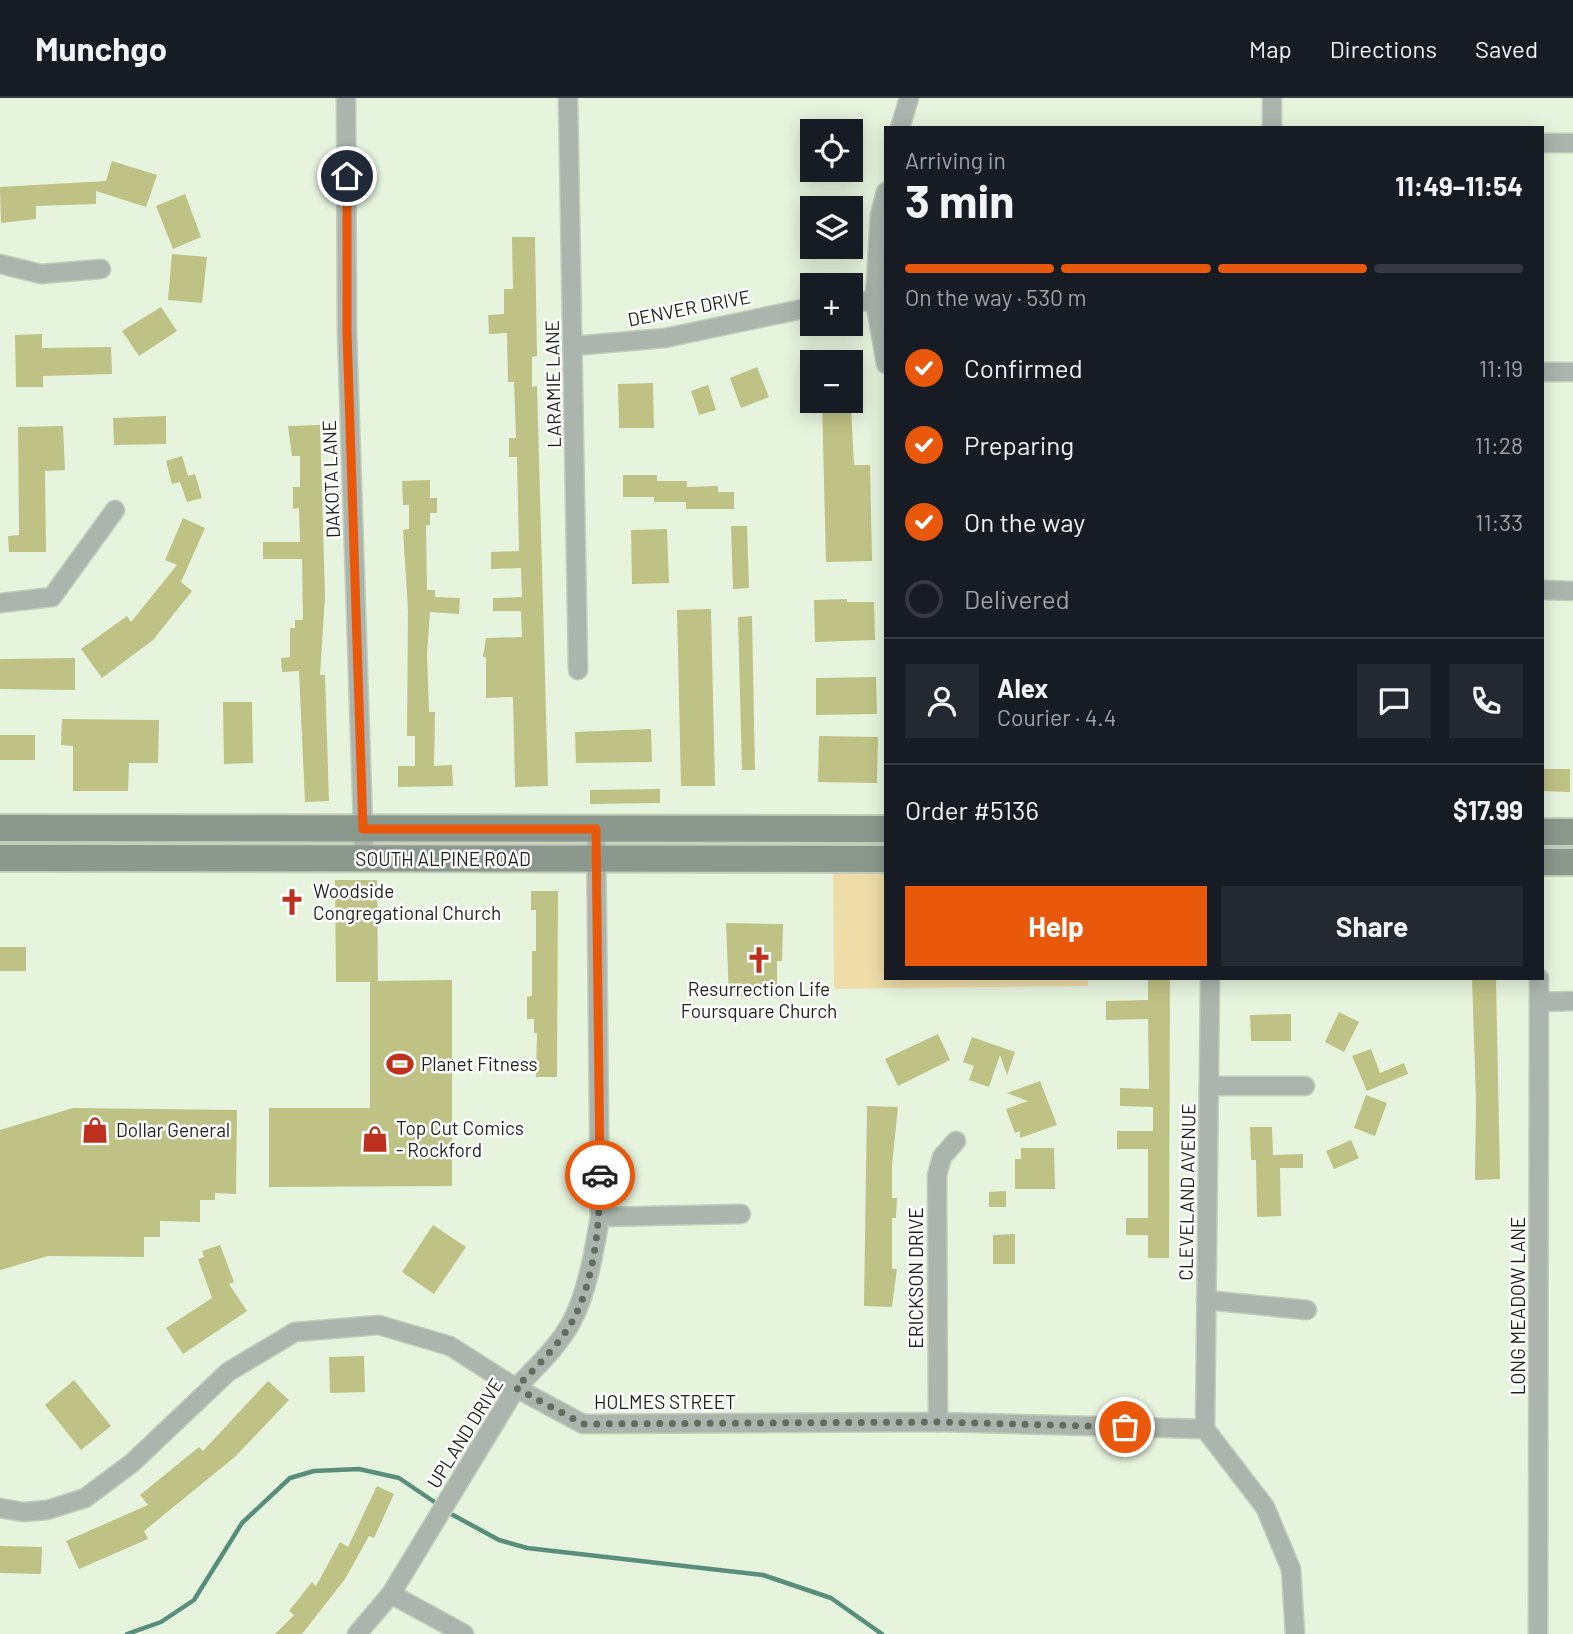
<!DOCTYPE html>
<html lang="en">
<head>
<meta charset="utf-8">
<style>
	:root { --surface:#171b24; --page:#242831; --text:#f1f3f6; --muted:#9ea1a6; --line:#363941; --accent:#ea580c }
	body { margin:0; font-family:Barlow,sans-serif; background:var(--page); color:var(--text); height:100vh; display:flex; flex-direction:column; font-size:26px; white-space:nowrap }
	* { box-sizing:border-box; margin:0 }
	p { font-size:23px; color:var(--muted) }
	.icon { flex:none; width:38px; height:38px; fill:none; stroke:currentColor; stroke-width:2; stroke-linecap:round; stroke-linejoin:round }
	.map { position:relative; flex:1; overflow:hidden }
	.details { position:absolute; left:884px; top:28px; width:660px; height:854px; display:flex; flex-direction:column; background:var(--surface); border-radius:0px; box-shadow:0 4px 18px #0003 }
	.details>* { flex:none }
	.buttons { position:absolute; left:800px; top:21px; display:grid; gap:14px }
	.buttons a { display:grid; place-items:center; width:63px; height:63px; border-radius:0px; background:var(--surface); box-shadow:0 4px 18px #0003; font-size:35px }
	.pin { position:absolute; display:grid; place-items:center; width:60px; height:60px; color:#fff; margin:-30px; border:4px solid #fff; border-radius:50%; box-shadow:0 2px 7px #0007 }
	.courier { position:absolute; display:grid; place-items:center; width:70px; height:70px; margin:-35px; border:5px solid #ea580c; border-radius:50%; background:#fff; color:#222; box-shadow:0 2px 9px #0007 }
	.summary em { font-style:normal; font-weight:700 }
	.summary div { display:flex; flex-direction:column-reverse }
	.summary { display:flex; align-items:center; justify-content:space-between; height:119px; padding:0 21px }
	h1 { font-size:46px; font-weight:700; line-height:52px }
	.bar { display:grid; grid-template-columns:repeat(4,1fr); gap:10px 7px; align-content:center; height:84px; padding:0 21px }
	.bar i { height:9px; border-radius:5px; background:var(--line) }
	.bar .selected { background:var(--accent) }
	.bar p { grid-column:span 4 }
	.line { display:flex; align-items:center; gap:18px; padding:0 21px; border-top:2px solid var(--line) }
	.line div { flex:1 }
	.round { display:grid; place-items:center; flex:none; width:74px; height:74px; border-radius:0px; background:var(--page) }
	ol { padding:0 21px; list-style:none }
	li { display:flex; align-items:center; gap:21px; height:77px }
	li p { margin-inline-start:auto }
	li .icon { padding:7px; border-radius:50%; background:var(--accent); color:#fff; stroke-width:4 }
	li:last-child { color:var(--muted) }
	li i { width:38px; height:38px; border:4px solid var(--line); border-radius:50% }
	.cta { display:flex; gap:14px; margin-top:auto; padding:14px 21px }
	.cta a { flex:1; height:80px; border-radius:0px; background:var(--accent); color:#fff; font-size:28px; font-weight:700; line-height:80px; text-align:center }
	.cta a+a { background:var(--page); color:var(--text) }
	header { display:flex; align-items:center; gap:42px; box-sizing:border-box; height:98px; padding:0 35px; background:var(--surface); border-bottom:2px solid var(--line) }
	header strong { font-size:33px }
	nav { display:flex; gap:38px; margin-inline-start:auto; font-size:24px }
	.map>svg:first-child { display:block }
	.green { fill:#eedda9 }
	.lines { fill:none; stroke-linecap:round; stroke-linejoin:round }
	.stream { stroke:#588e7b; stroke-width:4.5 }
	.building { fill:#bec285 }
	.street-casing { stroke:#c2ceba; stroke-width:21 }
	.secondary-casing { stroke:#c2ceba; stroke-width:30 }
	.street { stroke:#abb5ad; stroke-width:18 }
	.secondary { stroke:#8a988d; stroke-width:26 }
	.done { stroke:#636c5e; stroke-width:7; stroke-dasharray:0 12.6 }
	.route { stroke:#ea580c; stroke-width:9 }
	.labels { text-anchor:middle; stroke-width:5; stroke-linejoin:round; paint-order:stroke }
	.street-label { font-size:19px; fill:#1d2219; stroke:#fff }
	.poi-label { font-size:19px; fill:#1d2219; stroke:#fff; text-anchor:start }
</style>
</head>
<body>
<header>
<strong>Munchgo</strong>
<nav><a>Map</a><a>Directions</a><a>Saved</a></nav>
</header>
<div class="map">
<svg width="1573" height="1536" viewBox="0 0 1573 1536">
	<rect width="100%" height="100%" fill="#e6f4dd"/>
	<!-- green -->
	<polygon class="green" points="833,775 885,775 886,880 1088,880 1088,888 834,891"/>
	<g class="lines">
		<!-- stream -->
		<g class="stream">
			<polyline points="453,1417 499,1442 527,1450 763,1477 831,1500 882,1536"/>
			<polyline points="127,1536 161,1524 194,1502 242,1425 290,1380 314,1373 359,1371 399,1380 436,1405"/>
		</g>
	</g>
	<!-- building -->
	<g class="building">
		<polygon points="112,63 157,77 146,109 96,93 96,106 36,108 36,121 1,125 0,89 106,83"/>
		<polygon points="185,96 201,139 173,151 156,108"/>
		<polygon points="512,139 535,139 537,258 532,259 532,289 537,288 548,688 515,689 513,599 486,600 486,559 483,559 486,540 522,539 521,513 493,513 493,500 522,499 521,470 491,471 491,454 519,453 517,359 509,359 509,340 516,340 514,284 508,284 507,235 489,236 488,217 504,216 504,191 513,191"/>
		<polygon points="172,156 207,159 202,205 168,202"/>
		<polygon points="161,209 177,233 139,258 122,233"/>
		<polygon points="42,236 42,250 111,249 112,276 43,278 43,289 16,289 15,237"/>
		<polygon points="757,269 769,299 741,310 730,280"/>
		<polygon points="653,285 654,330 619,330 618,286"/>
		<polygon points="708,287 716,312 699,317 691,293"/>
		<polygon points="822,303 847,303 847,309 851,308 854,367 870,367 872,463 826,464"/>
		<polygon points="166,318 166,346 114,347 113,320"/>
		<polygon points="320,327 325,498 320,577 325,577 329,703 305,704 299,573 282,574 281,560 290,559 290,530 295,530 295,522 303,522 302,461 263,461 263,444 300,444 299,410 293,411 293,389 300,389 300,358 292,358 288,328"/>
		<polygon points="63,328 65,372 45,373 46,454 9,454 8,438 19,437 18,329"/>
		<polygon points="182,358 188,378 195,376 202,400 187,404 180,384 172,386 166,363"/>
		<polygon points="623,377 657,377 657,383 687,383 687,389 718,388 718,394 734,394 734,411 686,411 686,404 654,404 654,399 623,399"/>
		<polygon points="430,382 430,400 437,400 437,415 430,415 430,427 426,427 427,492 435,492 435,499 460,500 459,516 430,514 427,556 429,614 435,614 434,668 452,667 453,688 398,689 398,668 415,668 415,638 407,638 408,512 403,432 409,431 409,407 403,407 402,383"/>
		<polygon points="183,420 205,430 181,484 192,493 153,542 102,580 81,551 127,518 131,524 177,467 165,462"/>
		<polygon points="731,428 747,428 749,490 733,491"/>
		<polygon points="667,431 669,485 632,486 631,432"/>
		<polygon points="847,501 847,504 874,504 875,542 815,544 814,502"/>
		<polygon points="711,511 715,688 681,688 677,512"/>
		<polygon points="752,518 755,672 742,672 738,519"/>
		<polygon points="75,560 75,592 0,591 0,561"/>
		<polygon points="876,579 877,616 816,617 816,580"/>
		<polygon points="223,604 252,604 253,665 224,666"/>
		<polygon points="62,621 159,622 158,665 129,665 128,693 73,693 73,648 61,647"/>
		<polygon points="651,631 652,664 576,665 575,634"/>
		<rect x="0" y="637" width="35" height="25"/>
		<polygon points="819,638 878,639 877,685 818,684"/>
		<polygon points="1542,671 1570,671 1570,694 1542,693"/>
		<polygon points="660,691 660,705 590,706 590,692"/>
		<polygon points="335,782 377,782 378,883 452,882 452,1088 269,1089 269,1010 370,1010 370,884 336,884"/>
		<polygon points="531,793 558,793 557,979 536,979 537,935 534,935 534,921 527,921 527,899 532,898 532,853 536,853 536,812 531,812"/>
		<polygon points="726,825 783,826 782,863 777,863 777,900 729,899"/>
		<rect x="0" y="849" width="26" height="24"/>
		<polygon points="1148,880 1170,880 1169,1160 1148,1160 1148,1137 1126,1137 1126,1120 1148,1120 1148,1051 1117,1051 1117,1033 1153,1033 1153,1009 1120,1008 1120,990 1149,991 1148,921 1106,922 1106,903 1148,902"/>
		<polygon points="1472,880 1496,880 1500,1081 1475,1082 1476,1002"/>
		<polygon points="1339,914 1359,924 1344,954 1325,944"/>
		<polygon points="1291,916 1291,943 1251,943 1250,917"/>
		<polygon points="938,936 950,962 898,988 885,961"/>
		<polygon points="972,939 1015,954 1007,977 1000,957 989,989 969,982 974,968 963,964"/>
		<polygon points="1371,951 1380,975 1404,965 1408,976 1367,993 1352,958"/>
		<polygon points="1040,983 1057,1027 1020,1040 1020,1033 1015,1035 1006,1011 1028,1003 1007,995"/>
		<polygon points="1366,997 1387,1005 1375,1038 1354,1030"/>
		<polygon points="867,1008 898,1009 892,1067 892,1100 897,1100 896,1120 892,1120 892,1171 897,1171 892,1209 864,1208"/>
		<polygon points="73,1010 237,1012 236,1096 215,1095 215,1102 200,1102 200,1124 160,1123 160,1139 144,1139 144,1159 48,1158 0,1172 0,1032"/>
		<polygon points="1250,1029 1272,1029 1273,1057 1303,1056 1303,1070 1280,1070 1281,1118 1257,1119 1256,1062 1251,1062"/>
		<polygon points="1351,1042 1359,1060 1334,1071 1326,1053"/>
		<polygon points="1021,1050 1054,1050 1055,1091 1015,1091 1015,1061 1021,1061"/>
		<polygon points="1006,1093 1006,1109 989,1109 989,1094"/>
		<polygon points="433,1127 466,1149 434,1196 402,1174"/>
		<polygon points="1015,1136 1015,1166 993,1166 993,1137"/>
		<polygon points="220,1147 234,1184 229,1186 247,1213 183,1256 166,1230 212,1200 198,1161 204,1159 202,1153"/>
		<polygon points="364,1258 365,1294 330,1295 329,1259"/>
		<polygon points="74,1282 111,1328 81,1352 45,1307"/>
		<polygon points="268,1283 289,1302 236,1358 144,1433 148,1441 79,1471 66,1443 148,1407 140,1397 199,1349 203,1353"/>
		<polygon points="377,1388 394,1396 374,1440 369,1438 345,1481 302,1536 275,1536 294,1517 289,1513 312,1484 316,1488 340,1444 348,1449"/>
		<polygon points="0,1448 42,1449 41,1476 0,1475"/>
	</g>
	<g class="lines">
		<defs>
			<g id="street">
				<polyline points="346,0 347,234 364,760"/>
				<polyline points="568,0 578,572"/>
				<polyline points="1272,0 1272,30"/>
				<polyline points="900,30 909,0"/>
				<polyline points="1542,45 1573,45"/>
				<polyline points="886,94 880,117 875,202 886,266"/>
				<polyline points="0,166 41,176 101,171"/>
				<polyline points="850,205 875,202"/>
				<polyline points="573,248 665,240 812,209"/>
				<polyline points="1542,274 1573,274"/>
				<polyline points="1542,492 1573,493"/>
				<polyline points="0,505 52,499 115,412"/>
				<polyline points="1210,880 1205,1331 1265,1409 1291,1471 1295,1536"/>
				<polyline points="1539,904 1573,903"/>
				<polyline points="1209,988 1305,988"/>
				<polyline points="600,1119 741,1116"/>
				<polyline points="1206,1202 1307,1212"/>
				<polyline points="938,1324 937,1077 942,1059 956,1043"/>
				<polyline points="0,1410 23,1414 47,1412 85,1400 132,1365 228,1274 295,1234 379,1227 450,1248 516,1290 583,1326 938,1324 1205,1331"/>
				<polyline points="391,1496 464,1536"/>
				<path d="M357,1536L391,1496L516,1290C535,1270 559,1248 572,1223C588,1192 594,1153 600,1119L596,731"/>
				<polyline points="1538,1536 1539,880"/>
			</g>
			<g id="secondary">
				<polyline points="0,730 886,731"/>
				<polyline points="1542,734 1573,734"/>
				<polyline points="0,760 886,761"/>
				<polyline points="1542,764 1573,764"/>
			</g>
		</defs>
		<!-- street casing -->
		<use href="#street" class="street-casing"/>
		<!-- secondary casing -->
		<use href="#secondary" class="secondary-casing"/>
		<!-- street -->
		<use href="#street" class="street"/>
		<!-- secondary -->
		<use href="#secondary" class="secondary"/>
	</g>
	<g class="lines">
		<!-- done -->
		<path class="done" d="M600,1077C600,1123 595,1182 572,1224C558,1248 535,1270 516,1290L583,1326L938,1324L1125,1329"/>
		<!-- route -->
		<polyline class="route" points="347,78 347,234 363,731 596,731 600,1077"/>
	</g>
	<!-- icons -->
	<defs>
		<symbol id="church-bare" viewBox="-9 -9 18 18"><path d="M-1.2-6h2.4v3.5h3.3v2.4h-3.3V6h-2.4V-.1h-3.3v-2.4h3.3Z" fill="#bc301d" stroke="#fff" stroke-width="2.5" paint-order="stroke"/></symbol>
		<symbol id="stadium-bare" viewBox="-9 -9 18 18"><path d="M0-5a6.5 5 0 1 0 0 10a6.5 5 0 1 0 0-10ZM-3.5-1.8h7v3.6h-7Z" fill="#bc301d" stroke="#fff" stroke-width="2.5" paint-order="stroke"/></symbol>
		<symbol id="shop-bare" viewBox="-9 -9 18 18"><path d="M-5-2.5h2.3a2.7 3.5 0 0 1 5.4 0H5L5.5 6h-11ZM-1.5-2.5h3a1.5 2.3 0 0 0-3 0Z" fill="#bc301d" stroke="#fff" stroke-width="2.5" paint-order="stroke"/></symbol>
	</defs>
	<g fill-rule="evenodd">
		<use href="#church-bare" x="273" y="785" width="38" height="38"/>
		<use href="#church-bare" x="740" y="843" width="38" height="38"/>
		<use href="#stadium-bare" x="381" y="947" width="38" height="38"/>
		<use href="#shop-bare" x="76" y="1013" width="38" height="38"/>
		<use href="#shop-bare" x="356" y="1022" width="38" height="38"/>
	</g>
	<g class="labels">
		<!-- street labels -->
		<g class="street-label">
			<text transform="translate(689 210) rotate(-11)" y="7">DENVER DRIVE</text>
			<text transform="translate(553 286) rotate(-91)" y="7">LARAMIE LANE</text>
			<text transform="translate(331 381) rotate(-92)" y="7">DAKOTA LANE</text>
			<text x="443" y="768">SOUTH ALPINE ROAD</text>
			<text transform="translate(1187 1094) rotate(-89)" y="7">CLEVELAND AVENUE</text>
			<text transform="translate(916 1180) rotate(-90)" y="7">ERICKSON DRIVE</text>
			<text transform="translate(1518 1208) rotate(-90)" y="7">LONG MEADOW LANE</text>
			<text x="665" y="1311">HOLMES STREET</text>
			<text transform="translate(465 1335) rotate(-58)" y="7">UPLAND DRIVE</text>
		</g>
		<!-- poi labels -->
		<g class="poi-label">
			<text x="313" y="800">Woodside<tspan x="313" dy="22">Congregational Church</tspan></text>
			<text x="759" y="898" text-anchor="middle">Resurrection Life<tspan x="759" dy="22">Foursquare Church</tspan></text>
			<text x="421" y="973">Planet Fitness</text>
			<text x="396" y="1037">Top Cut Comics<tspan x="396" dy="22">- Rockford</tspan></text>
			<text x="116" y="1039">Dollar General</text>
		</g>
	</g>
</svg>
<div class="buttons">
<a><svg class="icon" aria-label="locate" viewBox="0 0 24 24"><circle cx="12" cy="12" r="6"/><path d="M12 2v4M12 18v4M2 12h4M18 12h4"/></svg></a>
<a><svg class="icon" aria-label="layers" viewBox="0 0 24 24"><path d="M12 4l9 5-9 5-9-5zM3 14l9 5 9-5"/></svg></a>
<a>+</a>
<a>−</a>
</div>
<div class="pin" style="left:1125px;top:1329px;background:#ea580c"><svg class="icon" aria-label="bag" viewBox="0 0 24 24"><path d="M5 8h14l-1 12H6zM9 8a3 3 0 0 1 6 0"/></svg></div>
<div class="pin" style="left:347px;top:78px;background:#1f2937"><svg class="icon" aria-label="home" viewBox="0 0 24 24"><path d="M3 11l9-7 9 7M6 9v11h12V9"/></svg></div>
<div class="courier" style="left:600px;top:1077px"><svg class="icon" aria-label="car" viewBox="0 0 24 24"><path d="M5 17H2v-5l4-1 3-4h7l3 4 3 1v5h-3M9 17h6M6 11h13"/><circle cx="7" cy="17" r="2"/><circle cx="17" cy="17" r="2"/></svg></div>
<section class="details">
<div class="summary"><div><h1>3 min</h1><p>Arriving in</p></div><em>11:49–11:54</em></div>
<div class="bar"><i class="selected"></i><i class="selected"></i><i class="selected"></i><i></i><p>On the way · 530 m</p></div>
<ol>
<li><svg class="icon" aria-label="check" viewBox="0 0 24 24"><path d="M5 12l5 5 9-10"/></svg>Confirmed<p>11:19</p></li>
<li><svg class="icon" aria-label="check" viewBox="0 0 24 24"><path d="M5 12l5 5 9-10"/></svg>Preparing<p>11:28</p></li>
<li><svg class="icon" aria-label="check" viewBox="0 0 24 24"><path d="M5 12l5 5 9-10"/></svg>On the way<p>11:33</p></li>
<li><i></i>Delivered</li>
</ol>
<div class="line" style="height:126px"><a class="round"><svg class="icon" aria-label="person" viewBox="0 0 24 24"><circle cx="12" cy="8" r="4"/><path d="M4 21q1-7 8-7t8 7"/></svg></a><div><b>Alex</b><p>Courier · 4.4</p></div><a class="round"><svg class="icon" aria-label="chat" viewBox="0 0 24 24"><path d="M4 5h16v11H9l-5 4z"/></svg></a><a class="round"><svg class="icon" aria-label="phone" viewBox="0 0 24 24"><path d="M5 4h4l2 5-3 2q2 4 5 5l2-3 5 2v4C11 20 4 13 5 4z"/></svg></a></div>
<div class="line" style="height:91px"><div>Order #5136</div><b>$17.99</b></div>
<div class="cta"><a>Help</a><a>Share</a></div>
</section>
</div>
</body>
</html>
